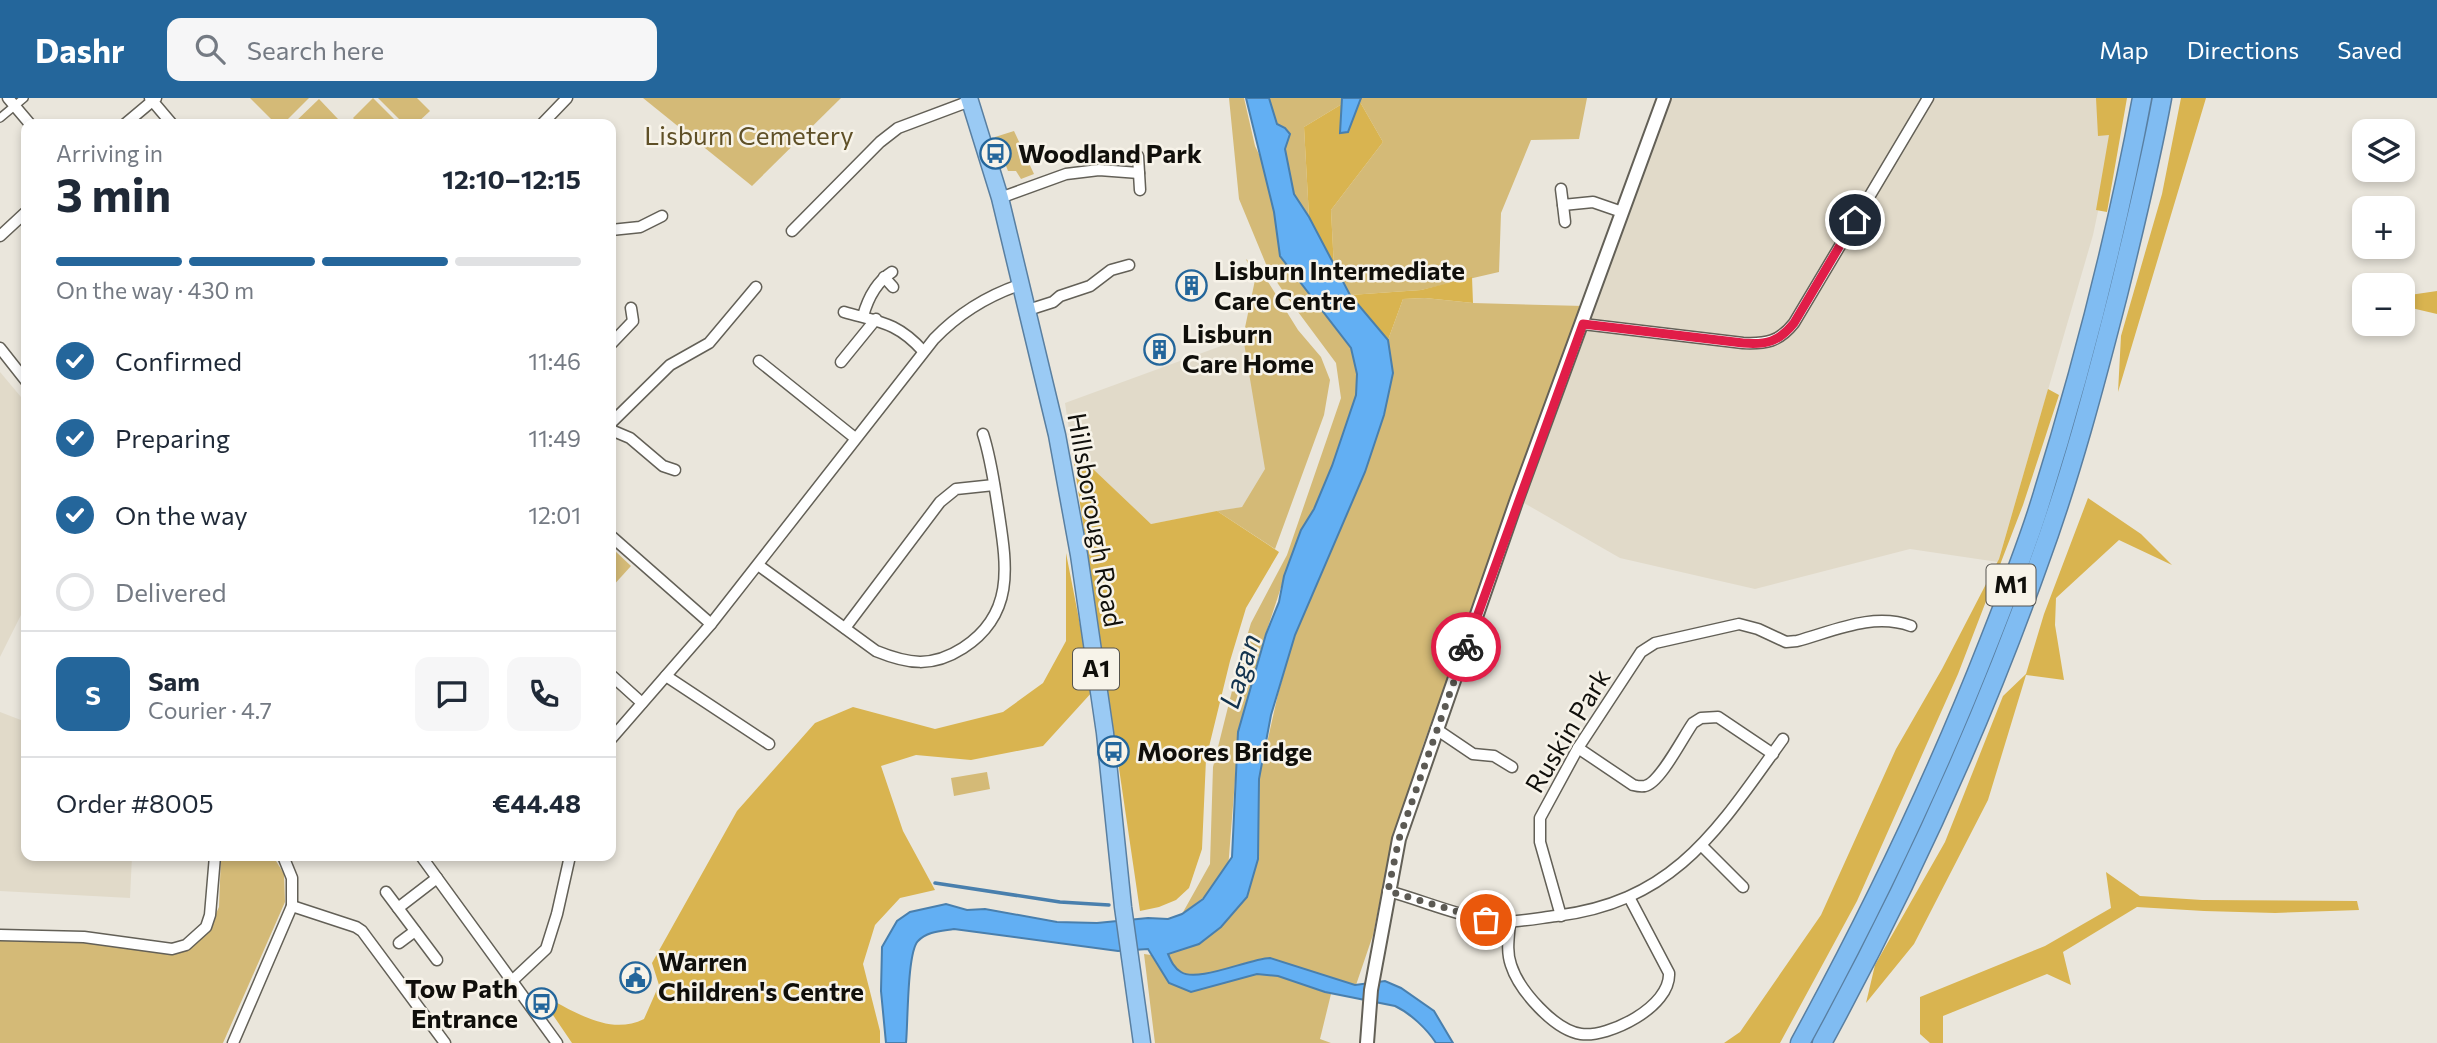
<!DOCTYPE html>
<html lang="en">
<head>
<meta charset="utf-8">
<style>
	:root { --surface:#fff; --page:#f6f6f7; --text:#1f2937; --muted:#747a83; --line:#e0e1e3; --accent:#24669b }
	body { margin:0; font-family:Commissioner,sans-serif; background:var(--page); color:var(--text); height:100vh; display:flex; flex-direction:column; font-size:26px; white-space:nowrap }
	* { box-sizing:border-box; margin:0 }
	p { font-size:23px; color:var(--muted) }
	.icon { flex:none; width:38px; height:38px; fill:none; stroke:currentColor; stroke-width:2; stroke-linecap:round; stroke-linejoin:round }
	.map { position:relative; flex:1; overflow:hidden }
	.side { position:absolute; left:21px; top:21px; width:595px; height:742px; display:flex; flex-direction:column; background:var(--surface); border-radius:14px; box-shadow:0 4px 10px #0003 }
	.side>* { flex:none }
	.tools { position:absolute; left:2352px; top:21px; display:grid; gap:14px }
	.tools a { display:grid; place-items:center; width:63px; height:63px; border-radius:14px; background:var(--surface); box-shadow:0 4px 10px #0003; font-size:35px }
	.pin { position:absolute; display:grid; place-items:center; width:60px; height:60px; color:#fff; margin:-30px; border:4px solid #fff; border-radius:50%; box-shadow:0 2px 7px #0007 }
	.courier { position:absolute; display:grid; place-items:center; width:70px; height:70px; margin:-35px; border:5px solid #e11d48; border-radius:50%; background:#fff; color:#222; box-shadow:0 2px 9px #0007 }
	.headline em { font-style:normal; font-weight:700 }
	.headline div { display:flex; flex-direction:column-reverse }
	.headline { display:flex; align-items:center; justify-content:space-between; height:119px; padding:0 35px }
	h1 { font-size:46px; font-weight:700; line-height:52px }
	.bar { display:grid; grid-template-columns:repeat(4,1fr); gap:10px 7px; align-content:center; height:84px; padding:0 35px }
	.bar i { height:9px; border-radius:5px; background:var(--line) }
	.bar .selected { background:var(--accent) }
	.bar p { grid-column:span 4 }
	.line { display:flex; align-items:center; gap:18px; padding:0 35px; border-top:2px solid var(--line) }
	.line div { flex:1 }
	.round { display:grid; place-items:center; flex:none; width:74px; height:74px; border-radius:14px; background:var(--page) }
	ol { padding:0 35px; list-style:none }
	li { display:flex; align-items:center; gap:21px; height:77px }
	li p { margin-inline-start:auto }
	li .icon { padding:7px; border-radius:50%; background:var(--accent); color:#fff; stroke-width:4 }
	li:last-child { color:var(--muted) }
	li i { width:38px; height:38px; border:4px solid var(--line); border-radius:50% }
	header { display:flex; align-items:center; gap:42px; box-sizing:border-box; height:98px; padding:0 35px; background:var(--accent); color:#fff }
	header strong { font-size:33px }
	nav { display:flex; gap:38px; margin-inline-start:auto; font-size:24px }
	.search { width:490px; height:63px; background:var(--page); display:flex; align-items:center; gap:18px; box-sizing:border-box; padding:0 24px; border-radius:14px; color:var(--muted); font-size:26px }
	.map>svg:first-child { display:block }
	.built { fill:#e1dac9 }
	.green { fill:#d4ba77 }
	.forest { fill:#d9b450 }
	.water { fill:#62aff3; stroke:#497fad; stroke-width:2 }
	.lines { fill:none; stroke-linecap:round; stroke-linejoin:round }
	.stream { stroke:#497fad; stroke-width:3.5 }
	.pedestrian-casing { stroke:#636057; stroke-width:10 }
	.minor-casing { stroke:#636057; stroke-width:13 }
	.tertiary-casing { stroke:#636057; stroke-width:16 }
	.trunk-casing { stroke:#597fa1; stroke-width:19 }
	.motorway-casing { stroke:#597fa1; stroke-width:21 }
	.pedestrian { stroke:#fff; stroke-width:7 }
	.minor { stroke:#fff; stroke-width:10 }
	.tertiary { stroke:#fff; stroke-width:12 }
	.trunk { stroke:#9acaf4; stroke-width:16 }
	.motorway { stroke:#80bcf2; stroke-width:18 }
	.done { stroke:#5c5a54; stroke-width:7; stroke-dasharray:0 12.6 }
	.route { stroke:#e11d48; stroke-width:9 }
	.labels { text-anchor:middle; stroke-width:5; stroke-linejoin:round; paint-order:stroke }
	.shield { fill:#f7f3e9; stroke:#55534e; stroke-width:2 }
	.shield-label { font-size:24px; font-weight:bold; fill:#100f0b }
	.park-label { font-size:26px; fill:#5f5027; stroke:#f7f3e9 }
	.poi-label { font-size:26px; font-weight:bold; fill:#100f0b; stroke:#f7f3e9; text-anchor:start }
	.street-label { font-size:26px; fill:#100f0b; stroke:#f7f3e9 }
	.water-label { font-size:28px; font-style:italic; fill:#12324d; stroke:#f7f3e9 }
</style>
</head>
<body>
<header>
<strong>Dashr</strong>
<div class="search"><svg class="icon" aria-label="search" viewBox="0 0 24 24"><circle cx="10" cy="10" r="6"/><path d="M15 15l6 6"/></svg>Search here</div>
<nav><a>Map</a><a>Directions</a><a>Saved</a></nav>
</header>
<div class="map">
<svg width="2437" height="945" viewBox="0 0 2437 945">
	<rect width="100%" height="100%" fill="#eae6dc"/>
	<!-- built -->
	<g class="built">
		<polygon points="1664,0 2122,0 2093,137 1998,464 1910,451 1755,491 1620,460 1517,401"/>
		<polygon points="1243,240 1268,372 1242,409 1151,426 1072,351 1065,305"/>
		<polygon points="0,274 26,305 26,507 0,559"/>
		<polygon points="0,614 26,624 26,758 132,758 130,800 0,793"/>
	</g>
	<!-- green -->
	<g class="green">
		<polygon points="250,0 309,0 283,26 276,26"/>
		<polygon points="373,0 399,26 359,26 353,20"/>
		<polygon points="378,0 417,0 430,13 416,26 404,26"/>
		<polygon points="643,0 841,0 752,88"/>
		<polygon points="1229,0 1244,0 1255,48 1354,253 1359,286 1351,325 1332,377 1291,459 1262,547 1239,631 1228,771 1204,799 1182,816 1210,766 1213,669 1240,561 1251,525 1287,457 1341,300 1336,265 1287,199 1268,171 1239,101"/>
		<polygon points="1269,0 1342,0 1342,6 1304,29 1309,119 1294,96 1285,51 1285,30 1277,26"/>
		<polygon points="1361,0 1587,0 1579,41 1531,42 1501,115 1499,174 1421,192 1350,197 1334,170 1331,112 1383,44 1360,4"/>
		<polygon points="319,1 338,21 333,26 293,26"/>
		<polygon points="1014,33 1034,76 1021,81 1016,73 1008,73 995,39"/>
		<polygon points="1246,161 1265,179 1298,232 1321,259 1330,282 1324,317 1275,451 1217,413 1242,409 1265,371 1243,239 1255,182"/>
		<path d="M1425,200L1473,205L1584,208L1423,647L1390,752L1373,837L1356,887L1270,860C1247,861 1201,883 1184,876C1176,873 1171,863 1167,855L1199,846L1221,829L1258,761L1259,681L1278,596L1295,537L1365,374L1393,275L1388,242L1403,201Z"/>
		<polygon points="613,451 631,468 611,490 611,454"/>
		<polygon points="987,674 990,691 954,698 951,680"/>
		<polygon points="221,758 273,758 284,776 285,804 223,945 0,945 0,842 23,841 89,844 160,854 188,851 207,835 219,809"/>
		<polygon points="1144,856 1151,857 1169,885 1191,894 1257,876 1278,878 1331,896 1320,941 1331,945 1155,945"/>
	</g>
	<!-- forest -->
	<g class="forest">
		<polygon points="2096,0 2127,0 2107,114 2096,112 2109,37 2098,38"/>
		<polygon points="2181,0 2206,0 2118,294 2121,238 2162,96"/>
		<polygon points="1360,4 1383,44 1331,112 1334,170 1309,119 1304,29 1342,6 1340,34 1348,34"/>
		<polygon points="1472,179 1473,205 1425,200 1403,201 1388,242 1350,197 1421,192"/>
		<polygon points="2437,193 2437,216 2403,208 2403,198"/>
		<polygon points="2048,291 2059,297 2023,407 1958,576 1857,803 1780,945 1724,945 1740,934 1821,817 1896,651 1942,571 1999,461"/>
		<polygon points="1072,351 1151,426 1217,413 1279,454 1246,510 1230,563 1206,661 1202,751 1189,790 1176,802 1159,809 1140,813"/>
		<polygon points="2088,400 2141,436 2172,467 2119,442 2056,500 2055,527 2064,582 2026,577 1988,702 1914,846 1866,905 1875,867 1945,744 2003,598 2026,576 2044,516"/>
		<path d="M1066,455L1093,593L1043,648L971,662L916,657L881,668L903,733L935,792L900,800L875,827L863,866L880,933V945H572L538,895C571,911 608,939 644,921L659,887L652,865L737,713L815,625L853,609L935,631L1003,614L1043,585L1066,543Z"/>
		<polygon points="2106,774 2140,798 2202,802 2357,803 2359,812 2275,815 2204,813 2137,809 2063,854 2071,887 2047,876 1943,918 1943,945 1930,945 1920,936 1920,899 2045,848 2111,810"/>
	</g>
	<!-- water -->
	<g class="water">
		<path d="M1246,0H1269L1277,26L1285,30L1290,36L1285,51L1294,96L1309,119L1350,197L1388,242L1393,275L1384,317L1365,374L1295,537L1271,617L1259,681L1258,761L1247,799L1221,829L1199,846L1168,856C1171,863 1174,870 1181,874C1197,885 1248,861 1270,860L1355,887L1385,883L1401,890L1434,913L1453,945H1436C1427,931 1410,915 1395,908L1325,894L1278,878L1257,876L1191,894L1169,885L1148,851L1118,853L954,831C942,833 927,833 918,843C907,854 908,926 906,945H886L881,893L882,849L897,823L910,814L946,806L967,812L985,811L1057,824L1097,825L1148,820L1168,821L1182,816L1203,801L1232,759L1238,634L1266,536L1279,504L1284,478L1301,432L1314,411L1332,368L1356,297L1357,276L1351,250L1280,158L1274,114Z"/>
		<polygon points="1342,0 1361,0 1348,34 1340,35"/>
	</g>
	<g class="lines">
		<!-- stream -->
		<polyline class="stream" points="935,785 1060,804 1109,807"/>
		<defs>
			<polyline id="pedestrian" points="0,20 24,0"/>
			<g id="minor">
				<polyline points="8,0 30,26"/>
				<polyline points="150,0 172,26"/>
				<polyline points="125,26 156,0"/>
				<polyline points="542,26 567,0"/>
				<polyline points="1138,58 1140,92"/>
				<polyline points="1561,91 1563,107 1593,104 1622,114"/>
				<polyline points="1000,100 1066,76 1099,72 1139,75"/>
				<polyline points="1563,107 1565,124"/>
				<polyline points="611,132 640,129 662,118"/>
				<polyline points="792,133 880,44 898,30 970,3"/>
				<polyline points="0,138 26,114"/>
				<polyline points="884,179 893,189"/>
				<polyline points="1028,212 1053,204 1060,198 1090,188 1111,172 1129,167"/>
				<path d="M844,214C879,224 897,224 923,253"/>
				<path d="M863,218C868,200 876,184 892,174"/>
				<path d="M1583,226L1743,245C1766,246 1779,244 1794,225L1928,0"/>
				<polyline points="611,246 633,223 631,210"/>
				<polyline points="0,250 26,283"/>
				<polyline points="759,263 855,340"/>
				<polyline points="841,264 876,221"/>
				<polyline points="611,325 670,267 709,245 756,189"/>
				<polyline points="611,332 630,340 663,368 675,372"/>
				<polyline points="611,438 711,526"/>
				<path d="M758,467L876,553C908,566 932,570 963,550C1017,515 1006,464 998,410C994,385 991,361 983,336"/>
				<polyline points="845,530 940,404 956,391 994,387"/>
				<polyline points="611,577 642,605"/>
				<polyline points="666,578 769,646"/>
				<polyline points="1436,631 1473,656 1494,658 1512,669"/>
				<path d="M611,641L711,526L934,241C958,216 989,197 1022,186"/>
				<path d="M1578,650L1633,687C1637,688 1641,689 1645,688C1660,685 1683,639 1693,625L1701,620L1718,619L1773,656"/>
				<polyline points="1702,748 1743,789"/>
				<polyline points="421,758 557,945"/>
				<path d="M1388,793C1421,802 1453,816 1486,822C1510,826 1532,821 1556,818C1676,803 1718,731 1783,641"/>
				<polyline points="386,794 437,862"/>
				<polyline points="292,808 356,829 362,833 445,945"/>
				<polyline points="398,810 437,780"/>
				<path d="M1561,818L1540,744V720L1578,650L1641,554L1655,545L1739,526L1758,531L1786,544L1797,543C1834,533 1873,514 1911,528"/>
				<path d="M1510,824C1509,838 1506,853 1511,867C1519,892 1554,932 1581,936C1608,940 1671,909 1669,875L1629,799"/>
				<polyline points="0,837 84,839 172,851 186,847 206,829 210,817 215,758"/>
				<polyline points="399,845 415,833"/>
				<polyline points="512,883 546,851 557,816 570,758"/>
				<polyline points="233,945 292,808 292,780 283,758"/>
			</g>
			<polyline id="tertiary" points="1367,945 1371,892 1399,741 1517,401 1664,0"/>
			<polyline id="trunk" points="969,0 1000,100 1057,337 1079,457 1105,635 1123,809 1142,945"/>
			<g id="motorway">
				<path d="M1800,945C1871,815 1935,682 1989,544C2006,501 2023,458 2037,415C2080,279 2116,140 2142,0"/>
				<path d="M1822,945C1906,791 1980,630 2039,464C2071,377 2095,286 2118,196C2134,131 2150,66 2162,0"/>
			</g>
		</defs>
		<!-- pedestrian casing -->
		<use href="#pedestrian" class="pedestrian-casing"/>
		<!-- minor casing -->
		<use href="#minor" class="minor-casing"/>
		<!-- tertiary casing -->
		<use href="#tertiary" class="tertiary-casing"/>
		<!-- trunk casing -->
		<use href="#trunk" class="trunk-casing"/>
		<!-- motorway casing -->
		<use href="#motorway" class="motorway-casing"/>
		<!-- pedestrian -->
		<use href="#pedestrian" class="pedestrian"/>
		<!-- minor -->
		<use href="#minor" class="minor"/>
		<!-- tertiary -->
		<use href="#tertiary" class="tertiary"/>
		<!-- trunk -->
		<use href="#trunk" class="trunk"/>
		<!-- motorway -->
		<use href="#motorway" class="motorway"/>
	</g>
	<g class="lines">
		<!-- done -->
		<polyline class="done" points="1466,549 1399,741 1388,793 1486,822"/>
		<!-- route -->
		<path class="route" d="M1466,549L1583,226L1743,245C1766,247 1779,244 1794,225L1855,122"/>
	</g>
	<!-- icons -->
	<defs>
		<symbol id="bus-ring" viewBox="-11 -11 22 22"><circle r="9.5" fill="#f7f3e9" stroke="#24669b" stroke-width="1.5"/><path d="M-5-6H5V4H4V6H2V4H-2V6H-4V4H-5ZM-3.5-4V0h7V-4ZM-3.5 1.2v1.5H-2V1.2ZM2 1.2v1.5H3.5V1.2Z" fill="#24669b"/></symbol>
		<symbol id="building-ring" viewBox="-11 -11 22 22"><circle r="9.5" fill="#f7f3e9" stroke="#24669b" stroke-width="1.5"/><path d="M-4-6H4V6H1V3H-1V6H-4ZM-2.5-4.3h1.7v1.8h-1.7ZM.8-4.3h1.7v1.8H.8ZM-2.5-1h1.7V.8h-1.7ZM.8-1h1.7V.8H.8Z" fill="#24669b"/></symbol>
		<symbol id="civic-ring" viewBox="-11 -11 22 22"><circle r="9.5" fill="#f7f3e9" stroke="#24669b" stroke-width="1.5"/><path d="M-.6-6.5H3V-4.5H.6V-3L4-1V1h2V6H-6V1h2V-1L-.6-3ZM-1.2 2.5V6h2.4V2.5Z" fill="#24669b"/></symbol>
	</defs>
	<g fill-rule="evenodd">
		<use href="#bus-ring" x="978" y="38" width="35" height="35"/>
		<use href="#building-ring" x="1174" y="170" width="35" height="35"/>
		<use href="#building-ring" x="1142" y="234" width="35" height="35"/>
		<use href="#bus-ring" x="1096" y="636" width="35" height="35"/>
		<use href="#civic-ring" x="618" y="862" width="35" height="35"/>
		<use href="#bus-ring" x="524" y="888" width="35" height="35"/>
	</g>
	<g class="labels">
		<!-- shield labels -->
		<g class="shield">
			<rect x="1986.5" y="466.5" width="49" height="41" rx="5"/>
			<rect x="1073" y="550.5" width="46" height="41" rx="5"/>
		</g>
		<g class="shield-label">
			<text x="2011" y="495">M1</text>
			<text x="1096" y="579">A1</text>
		</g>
		<!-- park labels -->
		<g class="park-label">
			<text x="749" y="47">Lisburn Cemetery</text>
		</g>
		<!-- poi labels -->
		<g class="poi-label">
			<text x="1018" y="65">Woodland Park</text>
			<text x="1214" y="182">Lisburn Intermediate<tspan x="1214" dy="30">Care Centre</tspan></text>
			<text x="1182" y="245">Lisburn<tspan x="1182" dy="30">Care Home</tspan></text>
			<text x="1137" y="663">Moores Bridge</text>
			<text x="658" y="873">Warren<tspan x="658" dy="30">Children's Centre</tspan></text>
			<text x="518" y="900" text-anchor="end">Tow Path<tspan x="518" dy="30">Entrance</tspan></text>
		</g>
		<!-- street labels -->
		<g class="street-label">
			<text transform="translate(1095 422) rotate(80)" y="9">Hillsborough Road</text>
			<text transform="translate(1568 633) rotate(-59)" y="9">Ruskin Park</text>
		</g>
		<!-- water labels -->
		<g class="water-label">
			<text transform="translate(1240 573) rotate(-72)" y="10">Lagan</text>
		</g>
	</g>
</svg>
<div class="tools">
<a><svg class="icon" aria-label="layers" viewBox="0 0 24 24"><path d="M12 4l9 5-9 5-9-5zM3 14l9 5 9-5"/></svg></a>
<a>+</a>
<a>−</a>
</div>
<div class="pin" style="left:1486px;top:822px;background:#ea580c"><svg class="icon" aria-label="bag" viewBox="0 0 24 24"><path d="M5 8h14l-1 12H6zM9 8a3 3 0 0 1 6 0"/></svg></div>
<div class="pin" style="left:1855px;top:122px;background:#1f2937"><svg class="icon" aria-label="home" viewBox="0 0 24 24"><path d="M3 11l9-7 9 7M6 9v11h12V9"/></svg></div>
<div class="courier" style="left:1466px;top:549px"><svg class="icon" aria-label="bike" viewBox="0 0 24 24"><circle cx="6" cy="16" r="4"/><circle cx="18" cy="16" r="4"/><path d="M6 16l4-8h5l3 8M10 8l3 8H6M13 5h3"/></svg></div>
<section class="side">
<div class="headline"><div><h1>3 min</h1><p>Arriving in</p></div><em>12:10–12:15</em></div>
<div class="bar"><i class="selected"></i><i class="selected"></i><i class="selected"></i><i></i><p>On the way · 430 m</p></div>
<ol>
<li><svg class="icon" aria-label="check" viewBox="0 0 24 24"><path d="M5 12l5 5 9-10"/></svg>Confirmed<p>11:46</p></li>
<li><svg class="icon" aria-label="check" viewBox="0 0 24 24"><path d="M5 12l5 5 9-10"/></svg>Preparing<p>11:49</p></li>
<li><svg class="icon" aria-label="check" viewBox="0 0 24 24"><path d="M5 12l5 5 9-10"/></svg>On the way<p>12:01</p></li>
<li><i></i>Delivered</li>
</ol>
<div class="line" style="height:126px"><b class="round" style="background:var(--accent);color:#fff">S</b><div><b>Sam</b><p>Courier · 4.7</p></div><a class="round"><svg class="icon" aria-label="chat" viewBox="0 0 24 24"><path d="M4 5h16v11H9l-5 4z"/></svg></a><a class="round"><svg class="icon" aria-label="phone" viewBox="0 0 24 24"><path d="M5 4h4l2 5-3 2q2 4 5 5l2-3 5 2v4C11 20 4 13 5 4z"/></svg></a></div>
<div class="line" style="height:91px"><div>Order #8005</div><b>€44.48</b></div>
</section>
</div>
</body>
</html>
